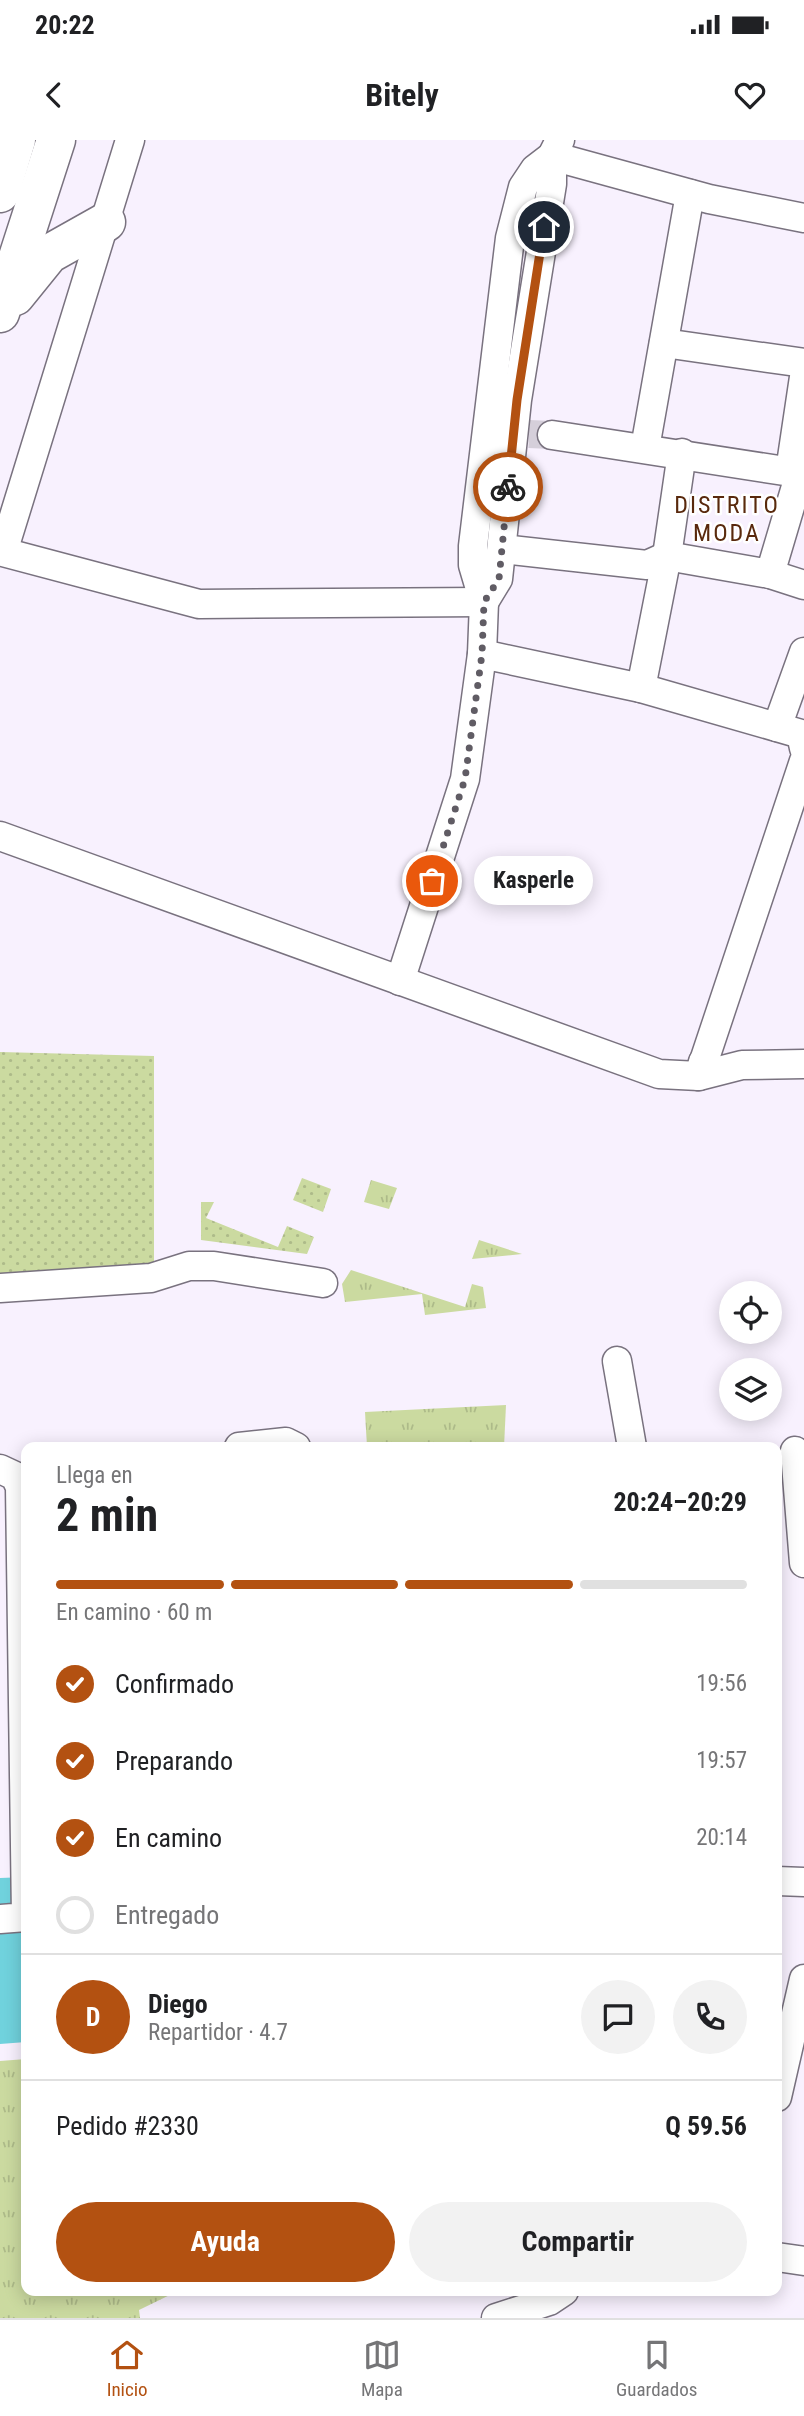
<!DOCTYPE html>
<html lang="es">
<head>
<meta charset="utf-8">
<style>
	:root { --surface:#fff; --page:#f2f2f2; --text:#202124; --muted:#757577; --line:#e0e0e0; --accent:#b35111 }
	body { margin:0; font-family:"Roboto Condensed",sans-serif; background:var(--page); color:var(--text); height:100vh; display:flex; flex-direction:column; font-size:26px; white-space:nowrap }
	* { box-sizing:border-box; margin:0 }
	p { font-size:23px; color:var(--muted) }
	.icon { flex:none; width:38px; height:38px; fill:none; stroke:currentColor; stroke-width:2; stroke-linecap:round; stroke-linejoin:round }
	.map { position:relative; flex:1; overflow:hidden }
	.drawer { position:absolute; left:21px; top:1302px; width:761px; height:854px; display:flex; flex-direction:column; background:var(--surface); border-radius:14px; box-shadow:0 4px 18px #0003 }
	.drawer>* { flex:none }
	.tools { position:absolute; left:719px; top:1141px; display:grid; gap:14px }
	.tools a { display:grid; place-items:center; width:63px; height:63px; border-radius:50%; background:var(--surface); box-shadow:0 4px 18px #0003; font-size:35px }
	.pin { position:absolute; display:grid; place-items:center; width:60px; height:60px; color:#fff; margin:-30px; border:4px solid #fff; border-radius:50%; box-shadow:0 2px 7px #0007 }
	.courier { position:absolute; display:grid; place-items:center; width:70px; height:70px; margin:-35px; border:5px solid #b35111; border-radius:50%; background:#fff; color:#222; box-shadow:0 2px 9px #0007 }
	.bubble { position:absolute; height:49px; border-radius:24px; background:var(--surface); box-shadow:0 4px 18px #0003; font-size:23px; font-weight:700; line-height:49px; text-align:center }
	.headline em { font-style:normal; font-weight:700 }
	.headline div { display:flex; flex-direction:column-reverse }
	.headline { display:flex; align-items:center; justify-content:space-between; height:119px; padding:0 35px }
	h1 { font-size:46px; font-weight:700; line-height:52px }
	.bar { display:grid; grid-template-columns:repeat(4,1fr); gap:10px 7px; align-content:center; height:84px; padding:0 35px }
	.bar i { height:9px; border-radius:5px; background:var(--line) }
	.bar .current { background:var(--accent) }
	.bar p { grid-column:span 4 }
	.line { display:flex; align-items:center; gap:18px; padding:0 35px; border-top:2px solid var(--line) }
	.line div { flex:1 }
	.round { display:grid; place-items:center; flex:none; width:74px; height:74px; border-radius:37px; background:var(--page) }
	ol { padding:0 35px; list-style:none }
	li { display:flex; align-items:center; gap:21px; height:77px }
	li p { margin-inline-start:auto }
	li .icon { padding:7px; border-radius:50%; background:var(--accent); color:#fff; stroke-width:4 }
	li:last-child { color:var(--muted) }
	li i { width:38px; height:38px; border:4px solid var(--line); border-radius:50% }
	.button { display:flex; gap:14px; margin-top:auto; padding:14px 35px }
	.button a { flex:1; height:80px; border-radius:42px; background:var(--accent); color:#fff; font-size:28px; font-weight:700; line-height:80px; text-align:center }
	.button a+a { background:var(--page); color:var(--text) }
	.status { display:flex; justify-content:space-between; align-items:center; height:49px; padding:0 35px; background:var(--surface); direction:ltr }
	.status svg { height:19px; fill:currentColor }
	header { display:flex; justify-content:space-between; align-items:center; height:91px; padding:0 35px; background:var(--surface); font-size:32px; font-weight:700 }
	.dock { display:flex; justify-content:space-around; align-items:center; height:98px; border-top:2px solid var(--line); background:var(--surface); font-size:19px; color:var(--muted) }
	.dock a { display:grid; justify-items:center; gap:4px }
	.dock .current { color:var(--accent) }
	.map>svg:first-child { display:block }
	.grass { fill:url(#grass-tufts) }
	.park { fill:url(#park-dots) }
	.water { fill:#70d2dd }
	.lines { fill:none; stroke-linecap:round; stroke-linejoin:round }
	.street-tunnel { stroke:#d5cfda; stroke-width:28; stroke-dasharray:28 14; stroke-linecap:butt }
	.street-casing { stroke:#79727f; stroke-width:31 }
	.primary-casing { stroke:#79727f; stroke-width:41 }
	.street { stroke:#fff; stroke-width:28 }
	.primary { stroke:#fff; stroke-width:38 }
	.done { stroke:#605c64; stroke-width:7; stroke-dasharray:0 12.6 }
	.route { stroke:#b35111; stroke-width:9 }
	.labels { text-anchor:middle; stroke-width:5; stroke-linejoin:round; paint-order:stroke }
	.neighbourhood-label { font-size:24px; letter-spacing:2px; fill:#59290d; stroke:#fff }
</style>
</head>
<body>
<div class="status"><b>20:22</b><svg viewBox="0 0 49 12"><path d="M0 12V9h3v3zM5 12V6h3v6zM10 12V3h3v9zM15 12V0h3v12zM26 1h20v11H26zM47 4h2v5h-2z"/></svg></div>
<header><svg class="icon" aria-label="back" viewBox="0 0 24 24"><path d="M15 5l-7 7 7 7"/></svg>Bitely<svg class="icon" aria-label="heart" viewBox="0 0 24 24"><path d="M12 20l-8-8c-3-5 5-10 8-4 3-6 11-1 8 4z"/></svg></header>
<div class="map">
<svg width="804" height="2178" viewBox="0 0 804 2178">
	<defs>
		<pattern id="grass-tufts" width="24" height="20" patternUnits="userSpaceOnUse" patternTransform="scale(1.75)"><rect width="24" height="20" fill="#cbdaa0"/><path d="M3 7l-1-3M5 7V3M7 7l1-3M15 17l-1-3M17 17v-4M19 17l1-3" fill="none" stroke="#adba89"/></pattern>
		<pattern id="park-dots" width="8" height="8" patternUnits="userSpaceOnUse" patternTransform="scale(1.75)"><rect width="8" height="8" fill="#cbdaa0"/><path d="M2 2h.1M6 6h.1" fill="none" stroke="#adba89" stroke-width="1.8" stroke-linecap="round"/></pattern>
	</defs>
	<rect width="100%" height="100%" fill="#f8f1fe"/>
	<!-- grass -->
	<g class="grass">
		<polygon points="371,1040 397,1048 389,1069 364,1062"/>
		<polygon points="479,1100 522,1114 472,1119"/>
		<polygon points="351,1130 465,1167 472,1144 483,1147 486,1168 425,1175 422,1154 345,1162 342,1144"/>
		<polygon points="506,1265 504,1307 367,1307 365,1272"/>
		<polygon points="26,1919 26,2151 178,2151 139,2170 140,2178 0,2178 0,1921"/>
	</g>
	<!-- park -->
	<g class="park">
		<polygon points="0,912 154,916 154,1130 0,1135"/>
		<polygon points="302,1038 331,1049 323,1072 293,1060"/>
		<polygon points="201,1062 214,1062 206,1078 278,1107 287,1086 314,1097 307,1114 201,1100"/>
	</g>
	<!-- water -->
	<polygon class="water" points="26,1737 26,1902 0,1904 0,1738"/>
	<g class="lines">
		<!-- street-tunnel -->
		<polyline class="street-tunnel" points="529,294 552,295"/>
		<defs>
			<g id="street">
				<polyline points="130,0 3,412 199,464 484,462"/>
				<polyline points="552,16 709,59 804,78"/>
				<polyline points="664,203 804,223"/>
				<polyline points="552,295 804,334"/>
				<polyline points="645,308 690,54"/>
				<polyline points="790,331 804,237"/>
				<polyline points="502,409 647,425 667,416 770,434 804,445"/>
				<polyline points="770,434 800,333"/>
				<polyline points="484,462 498,439 517,260 552,44 552,16"/>
				<polyline points="482,514 641,548 801,594 804,608"/>
				<polyline points="641,548 667,416 682,313"/>
				<polyline points="777,587 804,512"/>
				<polyline points="0,696 659,934 699,936 804,621"/>
				<polyline points="400,841 465,639 482,514 484,462 473,425 473,406 510,98 523,47 535,29 552,16 560,0"/>
				<polyline points="703,922 699,936 742,925 804,924"/>
				<polyline points="0,1148 151,1138 189,1126 214,1126 323,1143"/>
				<polyline points="617,1221 632,1307"/>
				<polyline points="239,1307 286,1302 296,1307"/>
				<polyline points="795,1311 804,1423"/>
				<polyline points="0,1329 15,1336 20,1347 26,1777 0,1779"/>
				<polyline points="777,1741 804,1742"/>
				<polyline points="777,1957 804,1839"/>
				<polyline points="777,2117 804,2121"/>
				<polyline points="496,2178 549,2161 564,2151"/>
			</g>
			<g id="primary">
				<polyline points="0,53 16,0"/>
				<polyline points="15,156 49,114 106,82"/>
				<polyline points="0,173 56,0"/>
			</g>
		</defs>
		<!-- street casing -->
		<use href="#street" class="street-casing"/>
		<!-- primary casing -->
		<use href="#primary" class="primary-casing"/>
		<!-- street -->
		<use href="#street" class="street"/>
		<!-- primary -->
		<use href="#primary" class="primary"/>
	</g>
	<g class="lines">
		<!-- done -->
		<polyline class="done" points="432,741 465,639 482,514 484,462 499,439 508,347"/>
		<!-- route -->
		<polyline class="route" points="508,347 517,260 544,87"/>
	</g>
	<g class="labels">
		<!-- neighbourhood labels -->
		<g class="neighbourhood-label">
			<text x="727" y="373">DISTRITO<tspan x="727" dy="28">MODA</tspan></text>
		</g>
	</g>
</svg>
<div class="tools">
<a><svg class="icon" aria-label="locate" viewBox="0 0 24 24"><circle cx="12" cy="12" r="6"/><path d="M12 2v4M12 18v4M2 12h4M18 12h4"/></svg></a>
<a><svg class="icon" aria-label="layers" viewBox="0 0 24 24"><path d="M12 4l9 5-9 5-9-5zM3 14l9 5 9-5"/></svg></a>
</div>
<div class="pin" style="left:432px;top:741px;background:#ea580c"><svg class="icon" aria-label="bag" viewBox="0 0 24 24"><path d="M5 8h14l-1 12H6zM9 8a3 3 0 0 1 6 0"/></svg></div>
<div class="pin" style="left:544px;top:87px;background:#1f2937"><svg class="icon" aria-label="home" viewBox="0 0 24 24"><path d="M3 11l9-7 9 7M6 9v11h12V9"/></svg></div>
<div class="courier" style="left:508px;top:347px"><svg class="icon" aria-label="bike" viewBox="0 0 24 24"><circle cx="6" cy="16" r="4"/><circle cx="18" cy="16" r="4"/><path d="M6 16l4-8h5l3 8M10 8l3 8H6M13 5h3"/></svg></div>
<div class="bubble" style="left:474px;top:716px;width:119px">Kasperle</div>
<section class="drawer">
<div class="headline"><div><h1>2 min</h1><p>Llega en</p></div><em>20:24–20:29</em></div>
<div class="bar"><i class="current"></i><i class="current"></i><i class="current"></i><i></i><p>En camino · 60 m</p></div>
<ol>
<li><svg class="icon" aria-label="check" viewBox="0 0 24 24"><path d="M5 12l5 5 9-10"/></svg>Confirmado<p>19:56</p></li>
<li><svg class="icon" aria-label="check" viewBox="0 0 24 24"><path d="M5 12l5 5 9-10"/></svg>Preparando<p>19:57</p></li>
<li><svg class="icon" aria-label="check" viewBox="0 0 24 24"><path d="M5 12l5 5 9-10"/></svg>En camino<p>20:14</p></li>
<li><i></i>Entregado</li>
</ol>
<div class="line" style="height:126px"><b class="round" style="background:var(--accent);color:#fff">D</b><div><b>Diego</b><p>Repartidor · 4.7</p></div><a class="round"><svg class="icon" aria-label="chat" viewBox="0 0 24 24"><path d="M4 5h16v11H9l-5 4z"/></svg></a><a class="round"><svg class="icon" aria-label="phone" viewBox="0 0 24 24"><path d="M5 4h4l2 5-3 2q2 4 5 5l2-3 5 2v4C11 20 4 13 5 4z"/></svg></a></div>
<div class="line" style="height:91px"><div>Pedido #2330</div><b>Q 59.56</b></div>
<div class="button"><a>Ayuda</a><a>Compartir</a></div>
</section>
</div>
<nav class="dock">
<a class="current"><svg class="icon" aria-label="home" viewBox="0 0 24 24"><path d="M3 11l9-7 9 7M6 9v11h12V9"/></svg>Inicio</a>
<a><svg class="icon" aria-label="map" viewBox="0 0 24 24"><path d="M3 6l6-2 6 2 6-2v14l-6 2-6-2-6 2zM9 4v14M15 6v14"/></svg>Mapa</a>
<a><svg class="icon" aria-label="saved" viewBox="0 0 24 24"><path d="M7 4h10v16l-5-4-5 4z"/></svg>Guardados</a>
</nav>
</body>
</html>
